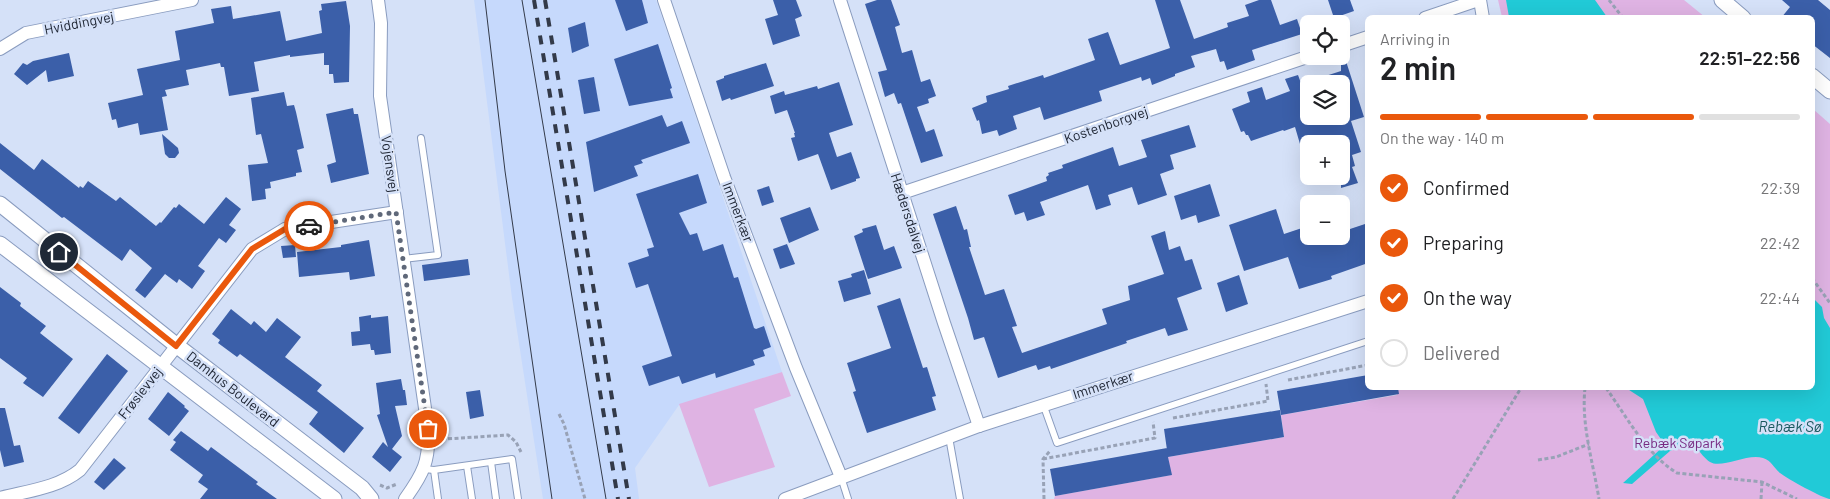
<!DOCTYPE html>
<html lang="en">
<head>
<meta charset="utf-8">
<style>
	:root { --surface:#fff; --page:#f2f2f2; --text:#202124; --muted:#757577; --line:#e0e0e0; --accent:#ea580c }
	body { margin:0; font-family:Barlow,sans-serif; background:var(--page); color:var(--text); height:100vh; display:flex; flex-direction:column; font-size:19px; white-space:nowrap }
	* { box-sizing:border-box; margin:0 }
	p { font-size:16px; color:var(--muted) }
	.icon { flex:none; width:28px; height:28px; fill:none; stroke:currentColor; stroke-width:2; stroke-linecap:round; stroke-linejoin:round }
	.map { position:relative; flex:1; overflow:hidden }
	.sheet { position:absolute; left:1365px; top:15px; width:450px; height:375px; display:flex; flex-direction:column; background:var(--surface); border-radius:8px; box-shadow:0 5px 20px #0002 }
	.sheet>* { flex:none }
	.tools { position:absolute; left:1300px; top:15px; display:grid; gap:10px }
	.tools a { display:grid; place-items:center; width:50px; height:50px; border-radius:8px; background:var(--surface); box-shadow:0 5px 20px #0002; font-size:25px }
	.pin { position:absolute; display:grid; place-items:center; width:42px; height:42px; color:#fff; margin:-21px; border:2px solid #fff; border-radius:50%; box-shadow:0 1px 5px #0007 }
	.courier { position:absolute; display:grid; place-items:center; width:50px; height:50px; margin:-25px; border:4px solid #ea580c; border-radius:50%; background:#fff; color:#222; box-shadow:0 1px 6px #0007 }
	.summary em { font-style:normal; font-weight:600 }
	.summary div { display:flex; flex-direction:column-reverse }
	.summary { display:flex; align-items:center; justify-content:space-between; height:85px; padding:0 15px }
	h1 { font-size:32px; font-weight:600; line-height:38px }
	.bar { display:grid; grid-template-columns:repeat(4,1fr); gap:8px 5px; align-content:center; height:60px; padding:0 15px }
	.bar i { height:6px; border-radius:4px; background:var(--line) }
	.bar .selected { background:var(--accent) }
	.bar p { grid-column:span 4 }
	ol { padding:0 15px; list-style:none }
	li { display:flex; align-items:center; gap:15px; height:55px }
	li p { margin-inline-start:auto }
	li .icon { padding:5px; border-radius:50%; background:var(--accent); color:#fff; stroke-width:4 }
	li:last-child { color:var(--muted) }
	li i { width:28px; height:28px; border:2px solid var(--line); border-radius:50% }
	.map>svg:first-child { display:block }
	.built { fill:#c6d9fc }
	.green { fill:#dfb3e3 }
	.water { fill:#21cad7 }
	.building { fill:#3b5fa9 }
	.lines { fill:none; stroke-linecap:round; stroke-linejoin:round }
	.service-casing { stroke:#8a9cbf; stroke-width:8 }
	.minor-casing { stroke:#8a9cbf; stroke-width:14 }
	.tertiary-casing { stroke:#8a9cbf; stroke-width:17 }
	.path { stroke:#98a2b6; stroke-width:3; stroke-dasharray:4 2.5; stroke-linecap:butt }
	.service { stroke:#fff; stroke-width:6 }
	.minor { stroke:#fff; stroke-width:12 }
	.tertiary { stroke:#fff; stroke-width:15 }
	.tram { stroke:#333a49; stroke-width:1 }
	.rail { stroke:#333a49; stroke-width:4; stroke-dasharray:9 9; stroke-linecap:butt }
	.done { stroke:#5f6879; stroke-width:5; stroke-dasharray:0 9 }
	.route { stroke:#ea580c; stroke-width:6 }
	.labels { text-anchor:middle; stroke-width:5; stroke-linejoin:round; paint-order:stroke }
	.street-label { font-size:14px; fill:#202735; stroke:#d5e1f8 }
	.park-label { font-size:14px; fill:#772981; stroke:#d5e1f8 }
	.water-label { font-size:15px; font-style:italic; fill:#19585e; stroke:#d5e1f8 }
</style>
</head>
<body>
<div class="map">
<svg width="1830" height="499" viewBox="0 0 1830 499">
	<rect width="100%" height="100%" fill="#d5e1f8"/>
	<!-- built -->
	<polygon class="built" points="474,0 656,0 782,372 679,405 635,468 639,499 543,499 512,298"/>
	<!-- green -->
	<g class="green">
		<polygon points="1498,0 1684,0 1705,17 1502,17"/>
		<polygon points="1813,109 1830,124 1830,499 1054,499 1055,496 1171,475 1168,457 1284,437 1281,415 1397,395 1396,388 1812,388"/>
		<polygon points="782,372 791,396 754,409 775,467 709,487 679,404"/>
	</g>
	<!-- water -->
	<g class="water">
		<polygon points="1506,0 1595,0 1607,17 1613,17 1509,17"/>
		<path d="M1813,298L1822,307L1824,318L1830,328V499C1824,499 1786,478 1780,473C1773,467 1772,461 1763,458C1747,453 1722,469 1710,462C1705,459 1700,452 1697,448L1682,446L1670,451L1632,484L1623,483L1665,445L1656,432L1643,399L1626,388H1812Z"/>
	</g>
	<!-- building -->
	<g class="building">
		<polygon points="615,0 642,0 648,23 626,31"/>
		<polygon points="773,0 796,0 802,16 795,19 800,36 773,45 765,19 778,15"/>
		<polygon points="877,0 891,0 900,25 895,27 902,53 912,50 921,82 930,79 936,96 928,99 929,103 917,107 926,132 934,129 943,156 921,163 901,103 898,104 894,93 885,97 878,72 887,70 865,4"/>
		<polygon points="1155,0 1180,0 1194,39 1228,27 1227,23 1249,16 1245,5 1259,0 1271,0 1280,25 1297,19 1302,34 1252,50 1255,60 1227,70 1224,61 1220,62 1216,49 1191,56 1195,67 1175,74 1175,76 1152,85 1150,78 1142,81 1141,77 1099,91 1102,101 1044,120 1040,107 1013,116 1017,129 999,136 997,130 982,134 979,120 977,121 972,108 987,102 986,96 1009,89 1008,86 1043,75 1044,78 1095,60 1088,39 1108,32 1120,65 1170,48"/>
		<polygon points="1328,0 1350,0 1354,11 1334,18"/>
		<polygon points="1782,0 1818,0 1830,10 1830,58 1812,44 1812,18 1781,18 1790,7"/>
		<polygon points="346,1 350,26 349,82 334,83 333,74 329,74 329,65 324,65 324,53 290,57 290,55 254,62 259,91 229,96 224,67 221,67 220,63 186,70 189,85 165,90 167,96 162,97 168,130 140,135 138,123 118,128 116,119 112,120 108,103 143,95 137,69 180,60 175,31 214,23 211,9 231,6 233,19 280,11 286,41 322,33 319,11 322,10 321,4"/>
		<polygon points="585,22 589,46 572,53 568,28"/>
		<polygon points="658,44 672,88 670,89 673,98 629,106 614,59"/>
		<polygon points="69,53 74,76 48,82 46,70 27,85 14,74 23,63 27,65 33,61"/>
		<polygon points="1344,55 1364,117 1351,121 1361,152 1352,155 1355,166 1352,167 1358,183 1341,188 1341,144 1300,144 1295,127 1284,131 1283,130 1251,141 1248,135 1246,135 1244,131 1241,132 1232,109 1250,102 1247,92 1262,87 1266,100 1290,91 1285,79 1298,75 1309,105 1309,116 1341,116 1341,84 1310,84 1310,81 1341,71 1341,56"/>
		<polygon points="766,63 774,86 731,100 730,98 722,101 716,81 724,78 724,76"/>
		<polygon points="594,77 600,111 584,114 578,80"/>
		<polygon points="839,82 853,125 829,133 837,157 851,152 860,178 856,179 856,181 831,190 818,154 798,161 791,138 795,137 794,133 795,133 787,110 775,114 770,96 784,91 785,95 817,86 818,89"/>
		<polygon points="284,92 287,106 294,105 296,112 304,148 297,150 302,172 296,173 296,176 270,182 271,188 265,189 266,199 252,201 248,165 268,163 261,134 256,135 251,98"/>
		<polygon points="353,108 354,114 358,114 369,174 331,183 327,165 336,162 326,114"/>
		<polygon points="662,115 667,127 682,121 690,143 641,160 643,163 634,166 638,176 594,192 586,142"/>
		<polygon points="1189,125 1196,147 1170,155 1174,169 1160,174 1167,195 1138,205 1132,187 1108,195 1111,205 1096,210 1088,185 1040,202 1045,215 1027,221 1024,212 1015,215 1008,195 1047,181 1046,177 1049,175 1048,173 1063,168 1062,165 1113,147 1119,166 1147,157 1141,140"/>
		<polygon points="162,134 178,148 179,153 175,158 169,158 165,154"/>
		<polygon points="0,143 34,170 42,159 79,188 80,186 83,188 88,181 116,201 120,197 156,226 160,222 161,223 174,207 176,208 179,204 204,224 226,197 241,209 229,225 236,230 226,243 219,238 198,266 205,271 192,289 179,279 177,283 165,274 145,298 135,290 152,268 130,249 122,261 64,217 62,218 0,169"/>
		<polygon points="698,174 707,203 679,213 690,235 697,233 703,251 723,244 734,278 738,277 754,328 756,329 764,326 771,347 763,350 765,356 753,360 755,365 716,378 715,373 682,384 679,376 649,386 642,366 672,356 648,284 636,288 628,263 649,256 647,249 654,247 636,194"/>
		<polygon points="1210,184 1220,216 1198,223 1196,215 1181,220 1174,196"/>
		<polygon points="769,186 774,202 762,206 757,190"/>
		<polygon points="956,206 964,230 967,229 971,247 969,247 985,295 1004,289 1017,326 1012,327 1022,353 1107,324 1102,309 1130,300 1128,286 1164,274 1151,236 1165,231 1169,250 1180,246 1185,261 1192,259 1202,289 1177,298 1188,330 1168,336 1165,328 1126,341 1127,343 1051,369 1050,366 1038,370 1036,365 998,378 984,337 974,340 968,318 933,214"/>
		<polygon points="810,207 819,230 789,243 780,218"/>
		<polygon points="1276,209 1284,234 1302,228 1305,236 1341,236 1341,232 1368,223 1368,263 1331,276 1332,279 1299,289 1288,257 1244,271 1229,225"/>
		<polygon points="876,225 884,250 894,246 902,268 868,279 854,236 863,232 862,229"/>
		<polygon points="369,240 375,276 350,280 349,272 299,277 297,252 341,247 341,245"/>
		<polygon points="787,244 795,264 780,269 773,249"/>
		<polygon points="295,245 296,257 283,258 281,246"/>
		<polygon points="468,259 470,275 424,281 422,265"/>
		<polygon points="864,270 871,294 844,302 838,281 852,277 851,274"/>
		<polygon points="1239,275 1248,304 1226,312 1217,283"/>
		<polygon points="0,287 21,303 20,306 46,326 40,333 73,359 43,397 23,383 27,378 0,358"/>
		<polygon points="900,298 923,368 927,367 936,396 932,397 936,410 867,433 853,392 856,391 847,363 891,348 877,306"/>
		<polygon points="231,309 251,325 254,321 266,332 277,318 301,337 285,357 322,385 317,391 364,428 344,453 309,424 318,412 240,354 237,357 218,343 220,340 212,334"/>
		<polygon points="371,315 371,318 388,316 391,353 375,355 374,350 371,350 370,344 352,346 351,332 360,331 359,317"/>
		<polygon points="107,354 128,371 79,434 58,418"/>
		<polygon points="1368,375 1368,388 1398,388 1399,394 1281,415 1277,391"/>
		<polygon points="401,379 403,390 405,390 407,405 395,406 402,436 392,449 402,457 390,472 372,457 383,442 388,447 377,415 380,414 376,383"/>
		<polygon points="480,390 484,416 470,419 466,392"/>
		<polygon points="168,392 185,406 184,407 189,411 169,436 148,419"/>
		<polygon points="0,408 5,408 14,446 20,445 24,462 4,467 0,450"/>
		<polygon points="1280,410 1284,437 1168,457 1172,475 1055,496 1050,469 1167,448 1168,457 1164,429"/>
		<polygon points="181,431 208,451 211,447 258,482 256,484 277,499 200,499 208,489 198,482 203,475 170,450 176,442 173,440"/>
		<polygon points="114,458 126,468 104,490 94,482"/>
	</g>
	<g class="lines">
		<defs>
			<g id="service">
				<polyline points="403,259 438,255 421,138"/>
				<polyline points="1043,404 1057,443 1368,341"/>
				<polyline points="949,437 960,499"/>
				<polyline points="491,462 496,499"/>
				<polyline points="467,466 472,499"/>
				<polyline points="424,469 434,470 512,459 518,499"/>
				<polyline points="434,470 438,499"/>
				<polyline points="841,477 848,499"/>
			</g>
			<g id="minor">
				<path d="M378,0L381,23L380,96L428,429C430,461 423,474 405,499"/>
				<polyline points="664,0 724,177 796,368 841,477"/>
				<polyline points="840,0 944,323 979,426"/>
				<polyline points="1480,0 1483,18"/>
				<polyline points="1425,18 1478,0"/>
				<polyline points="1341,46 1368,37"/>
				<polyline points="0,49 26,33 192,0"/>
				<polyline points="902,193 1310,56"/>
				<path d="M0,498C27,491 58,488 80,470L252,249L285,229L397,212"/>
				<polyline points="785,499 979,426 1368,301"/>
			</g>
			<g id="tertiary">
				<polyline points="1722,0 1743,18"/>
				<polyline points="1812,76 1830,91"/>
				<polyline points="0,204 176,345 362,488 371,499"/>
				<polyline points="0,244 334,499"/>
			</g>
		</defs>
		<!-- service casing -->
		<use href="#service" class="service-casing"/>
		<!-- minor casing -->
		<use href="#minor" class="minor-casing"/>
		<!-- tertiary casing -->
		<use href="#tertiary" class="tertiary-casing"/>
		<!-- path -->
		<g class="path">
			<polyline points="1609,0 1623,18"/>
			<polyline points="1812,278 1830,303"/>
			<polyline points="1288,380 1368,365"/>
			<path d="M1585,388C1581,425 1593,462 1599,499"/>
			<path d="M1606,388C1627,417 1646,454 1677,473L1762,482L1797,499"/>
			<polyline points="559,414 564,424 585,499"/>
			<polyline points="1173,418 1268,401 1266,384"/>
			<polyline points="442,437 446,439 508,435 516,442 521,452"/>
			<polyline points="1043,459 1155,438 1153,422"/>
			<polyline points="1538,460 1556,457 1589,444"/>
			<polyline points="380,485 387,488 397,484"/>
			<polyline points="1044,499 1043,459 1050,451"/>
			<polyline points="1453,499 1521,388"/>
			<polyline points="1761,499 1762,482"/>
		</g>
		<!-- service -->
		<use href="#service" class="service"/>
		<!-- minor -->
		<use href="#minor" class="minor"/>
		<!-- tertiary -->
		<use href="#tertiary" class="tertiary"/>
		<!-- tram -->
		<g class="tram">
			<polyline points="485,0 505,171 552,499"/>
			<polyline points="522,0 606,499"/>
		</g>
		<!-- rail -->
		<g class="rail">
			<polyline points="534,0 618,499"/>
			<polyline points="545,0 629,499"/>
		</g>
	</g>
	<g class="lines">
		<!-- done -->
		<polyline class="done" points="309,226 396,212 428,429"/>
		<!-- route -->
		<polyline class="route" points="59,252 176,346 252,249 285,229 309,226"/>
	</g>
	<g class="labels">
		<!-- street labels -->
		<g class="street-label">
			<text transform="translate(79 23) rotate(-11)" y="5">Hviddingvej</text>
			<text transform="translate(1106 125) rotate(-19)" y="5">Kostenborgvej</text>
			<text transform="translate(390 164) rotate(82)" y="5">Vojensvej</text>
			<text transform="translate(738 212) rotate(69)" y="5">Immerkær</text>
			<text transform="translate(908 213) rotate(72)" y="5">Hædersdalvej</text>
			<text transform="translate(1103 385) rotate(-18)" y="5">Immerkær</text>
			<text transform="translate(233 389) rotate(38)" y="5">Damhus Boulevard</text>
			<text transform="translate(140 393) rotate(-52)" y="5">Frøslevvej</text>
		</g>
		<!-- park labels -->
		<g class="park-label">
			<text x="1678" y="448">Rebæk Søpark</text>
		</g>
		<!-- water labels -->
		<g class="water-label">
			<text x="1790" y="432">Rebæk Sø</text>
		</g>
	</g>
</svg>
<div class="tools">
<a><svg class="icon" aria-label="locate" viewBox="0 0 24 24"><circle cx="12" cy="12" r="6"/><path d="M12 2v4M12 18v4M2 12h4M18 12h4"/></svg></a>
<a><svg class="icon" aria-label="layers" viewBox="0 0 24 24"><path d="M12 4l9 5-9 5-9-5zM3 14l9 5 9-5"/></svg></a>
<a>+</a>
<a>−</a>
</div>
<div class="pin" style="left:428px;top:429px;background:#ea580c"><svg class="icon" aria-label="bag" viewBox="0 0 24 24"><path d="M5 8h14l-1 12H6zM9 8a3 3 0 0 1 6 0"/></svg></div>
<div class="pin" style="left:59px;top:252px;background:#1f2937"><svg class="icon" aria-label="home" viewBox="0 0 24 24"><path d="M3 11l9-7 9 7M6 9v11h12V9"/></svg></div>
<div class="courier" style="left:309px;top:226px"><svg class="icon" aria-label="car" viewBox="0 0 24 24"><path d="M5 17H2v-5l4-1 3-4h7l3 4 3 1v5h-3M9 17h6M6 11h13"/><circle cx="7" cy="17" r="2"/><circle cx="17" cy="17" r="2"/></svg></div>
<section class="sheet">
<div class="summary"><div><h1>2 min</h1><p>Arriving in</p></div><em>22:51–22:56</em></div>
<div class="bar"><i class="selected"></i><i class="selected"></i><i class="selected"></i><i></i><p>On the way · 140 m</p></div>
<ol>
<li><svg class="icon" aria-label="check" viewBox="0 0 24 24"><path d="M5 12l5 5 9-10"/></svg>Confirmed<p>22:39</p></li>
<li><svg class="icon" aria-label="check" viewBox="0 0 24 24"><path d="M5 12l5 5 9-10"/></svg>Preparing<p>22:42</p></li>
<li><svg class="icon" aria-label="check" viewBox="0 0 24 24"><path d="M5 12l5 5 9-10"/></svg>On the way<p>22:44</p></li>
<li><i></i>Delivered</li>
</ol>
</section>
</div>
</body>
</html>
